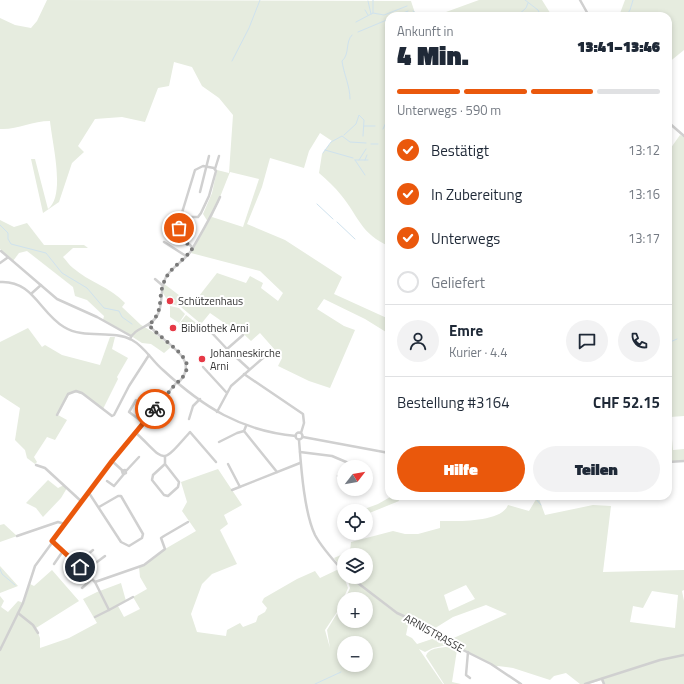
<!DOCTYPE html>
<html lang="de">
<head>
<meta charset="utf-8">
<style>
	:root { --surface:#fff; --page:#f2f2f3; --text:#1f2937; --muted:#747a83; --line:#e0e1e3; --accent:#ea580c }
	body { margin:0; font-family:"Titillium Web",sans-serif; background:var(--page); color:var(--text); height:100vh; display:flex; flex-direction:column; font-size:15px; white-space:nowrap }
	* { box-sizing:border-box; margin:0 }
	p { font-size:13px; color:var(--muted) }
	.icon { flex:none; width:22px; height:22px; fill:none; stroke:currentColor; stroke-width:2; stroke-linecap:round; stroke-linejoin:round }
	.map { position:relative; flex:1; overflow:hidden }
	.panel { position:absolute; left:385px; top:12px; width:287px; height:488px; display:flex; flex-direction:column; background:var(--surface); border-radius:12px; box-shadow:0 2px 6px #0003 }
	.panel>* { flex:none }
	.needle { width:26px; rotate:59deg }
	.tools { position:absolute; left:337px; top:460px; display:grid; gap:8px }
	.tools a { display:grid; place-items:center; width:36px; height:36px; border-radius:50%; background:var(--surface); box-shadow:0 2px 6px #0003; font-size:20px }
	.pin { position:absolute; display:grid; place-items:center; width:34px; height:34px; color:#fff; margin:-17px; border:2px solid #fff; border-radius:50%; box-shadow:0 1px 4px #0007 }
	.courier { position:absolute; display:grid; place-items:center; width:40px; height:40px; margin:-20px; border:3px solid #ea580c; border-radius:50%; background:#fff; color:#222; box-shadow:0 1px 5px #0007 }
	.headline em { font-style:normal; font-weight:800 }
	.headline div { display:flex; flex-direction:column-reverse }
	.headline { display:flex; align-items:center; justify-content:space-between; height:68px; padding:0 12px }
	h1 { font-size:26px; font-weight:800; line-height:30px }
	.bar { display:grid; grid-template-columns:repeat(4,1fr); gap:6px 4px; align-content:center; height:48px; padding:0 12px }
	.bar i { height:5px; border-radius:3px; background:var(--line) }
	.bar .active { background:var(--accent) }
	.bar p { grid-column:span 4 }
	.line { display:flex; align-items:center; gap:10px; padding:0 12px; border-top:1px solid var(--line) }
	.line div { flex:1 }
	.round { display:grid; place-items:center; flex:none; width:42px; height:42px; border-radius:21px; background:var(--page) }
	ol { padding:0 12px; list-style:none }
	li { display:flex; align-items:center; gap:12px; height:44px }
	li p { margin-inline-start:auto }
	li .icon { padding:4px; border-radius:50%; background:var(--accent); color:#fff; stroke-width:4 }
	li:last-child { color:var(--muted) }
	li i { width:22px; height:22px; border:2px solid var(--line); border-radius:50% }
	.cta { display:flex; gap:8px; margin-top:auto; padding:8px 12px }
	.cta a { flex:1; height:46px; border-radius:24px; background:var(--accent); color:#fff; font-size:16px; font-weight:800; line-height:46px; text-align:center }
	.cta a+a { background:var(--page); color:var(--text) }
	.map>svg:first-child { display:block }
	.green { fill:#e6ecdf; fill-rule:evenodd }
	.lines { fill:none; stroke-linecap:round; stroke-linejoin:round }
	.stream { stroke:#cfe2ee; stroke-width:1 }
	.minor { stroke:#d0d0d0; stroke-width:2.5 }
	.done { stroke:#7a7a7a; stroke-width:4; stroke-dasharray:0 7.2 }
	.route { stroke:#ea580c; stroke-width:5 }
	.poi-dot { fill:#e63946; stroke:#fff; stroke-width:1.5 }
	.labels { text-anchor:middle; stroke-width:4; stroke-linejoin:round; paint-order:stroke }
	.poi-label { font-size:11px; fill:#333; stroke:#fff; text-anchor:start }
	.street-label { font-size:11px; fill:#333; stroke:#fff }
</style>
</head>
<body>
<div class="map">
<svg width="684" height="684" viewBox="0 0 684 684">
	<rect width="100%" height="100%" fill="#fff"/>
	<!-- green -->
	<g class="green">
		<path d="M47,0L411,1L416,16H389V246C361,234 359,217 341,195C335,187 327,180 319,173L322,154L332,141L320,133L309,151L304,168L270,158L262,187L247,224L285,240L342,277L334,294L389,319L386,332L365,319L324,299L317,309L344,326L355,330L330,388L309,381L278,366L282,358L260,333L251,341L233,324L230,327L210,313L201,324L181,307L169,303L163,293V283L192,305L217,273L246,283L250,276L263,283L261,288L278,301L283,293L260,271L191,253L208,222L203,214L212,193L217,170L229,173L233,115L219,98L202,86L192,67L174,62L169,86L158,88L145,122L122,117L95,119L78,146L84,152L72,163L59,202L43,213L31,159H35L48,209C66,195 52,143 50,121C32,121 17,130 0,129V18L15,25L31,28L37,21ZM230,172L259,179L243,227L212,217Z"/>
		<polygon points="479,0 542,0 552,16 435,16"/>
		<polygon points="625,0 684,0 684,50 668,63 668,16 619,16"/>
		<polygon points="680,135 684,137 684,416 670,417 673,450 684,449 684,461 668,462 668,152"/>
		<path d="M0,220L14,227L27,223L44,245H84L88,248H73L63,257C66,260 69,265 73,268C89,282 110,287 125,303L122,307L141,325L153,332L171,347L164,353L151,344L142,343L122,330L103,320L104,316L87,300L75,296L73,287L27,251L19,253L13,261L0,249Z"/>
		<polygon points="170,306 179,308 185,314 179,323 170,317"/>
		<polygon points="186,315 199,325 193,334 179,324"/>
		<path d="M28,328L42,347L45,345L62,355L100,365L110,337H115L112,349L128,358L117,377L118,379L103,409C93,402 82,390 70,393L58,415L67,420L55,440L47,437L34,457L37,462L35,464L27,458L25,450L15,440L20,408L0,395V342Z"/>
		<path d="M218,469L242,505L224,515L228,524L220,530L237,564L212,574L202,584L191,614L197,632L226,636L227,630L240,623L243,627L256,622L258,616L265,612L267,608L262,602L264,598L297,579L315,571L320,578L341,568L334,558L350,551L351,542L393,531L405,534H418L440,528V521C456,521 501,523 508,505L529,511L538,496L545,515L593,505L611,506L603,572L684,570V590L682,591L684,601V684H603L601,680L589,684H580L566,673L554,676L550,680L513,668L498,666L496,667L447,641L507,614L486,605L453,617L432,630L397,613L351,578L390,609L409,620L406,635L412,638L417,644L438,637L448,643L447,645L433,648L425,652L419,649L443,684H0V596L4,601L1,607L8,612L18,601L24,603L30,584L34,586L52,570L79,601L36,628L40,638V648L69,638L97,623L83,599L97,592L121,583L126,601L118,606L124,617L140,609L133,597L147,589L140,577L139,567L147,563L165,549L196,531L182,511L187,502L181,482ZM344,555H366V577H347L350,588L345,599H366V621H344V602L327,630L330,648L325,630L339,609L348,588L344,577ZM466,585L475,599L449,611L444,595ZM652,591L678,595L675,628L630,622L633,606L643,608ZM344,643H366V665H344Z"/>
		<polygon points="48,480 58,488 64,485 67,488 61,498 43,517 36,508 26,503"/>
		<polygon points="392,496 397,496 399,501 367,514 366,511 359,511 378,504"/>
		<polygon points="4,524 17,536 0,542 0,525"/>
		<polygon points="0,566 18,586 0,593"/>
		<path d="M451,646L457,650L452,682L461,684H444L426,656C429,647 442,648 451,646Z"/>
	</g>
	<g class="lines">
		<!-- stream -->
		<g class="stream">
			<polyline points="525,0 538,10 541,16"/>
			<polyline points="368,1 371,14"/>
			<polyline points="365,10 368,15"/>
			<polyline points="413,11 420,16"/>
			<polyline points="373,13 373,0"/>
			<polyline points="419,15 426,16"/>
			<polyline points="396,16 408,11"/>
			<polyline points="517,16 526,8 528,3"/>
			<polyline points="626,16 630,10 633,0"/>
			<polyline points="356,22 373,13 384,15 407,6"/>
			<polyline points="358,32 389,19"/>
			<polyline points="232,61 249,28 260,0"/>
			<polyline points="386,94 389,92"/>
			<path d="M350,99C350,86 344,75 342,61C350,54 345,42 352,35"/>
			<polyline points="364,126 375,126"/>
			<polyline points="383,129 389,116"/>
			<polyline points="344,135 356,124 359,115 364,120 363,136"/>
			<polyline points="371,144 378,144"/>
			<polyline points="325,150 353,158"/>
			<polyline points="323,153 331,142 342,136 350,142 366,143"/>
			<polyline points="355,160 365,175"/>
			<polyline points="355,160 368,160"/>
			<polyline points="359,160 366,149"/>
			<polyline points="365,160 367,155"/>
			<polyline points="317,204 333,219"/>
			<polyline points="337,222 355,239"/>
			<polyline points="0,225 8,233 8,239 11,244 46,253 62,273 87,288 104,308 119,311 122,317 132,324"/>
			<polyline points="668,343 677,339"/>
			<polyline points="536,499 541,505"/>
			<polyline points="0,569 2,574 15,585"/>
			<polyline points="315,684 341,672"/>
		</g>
		<!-- minor -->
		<g class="minor">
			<polyline points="580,0 589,16"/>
			<polyline points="668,122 684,136"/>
			<polyline points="215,169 219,156"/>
			<polyline points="200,192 209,156"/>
			<path d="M182,219L181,216L195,170L203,166L214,168L216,171L209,196L201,213L198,217H186L182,219C177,236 181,236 192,247"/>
			<polyline points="164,242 186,256"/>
			<polyline points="1,251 57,299 97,317 131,336"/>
			<polyline points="0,263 7,258"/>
			<polyline points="155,279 162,285"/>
			<path d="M0,282C33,280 40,313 64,327C85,340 112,329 132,340C145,347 152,361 163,370C203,407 241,431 296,436"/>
			<polyline points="32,293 41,285"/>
			<path d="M149,325C162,343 203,358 178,383"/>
			<polyline points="211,332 227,349"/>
			<polyline points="243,335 227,349 249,369"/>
			<path d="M130,339C135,327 150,328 157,316C164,304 159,290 166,277C172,267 184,261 191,251C201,234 212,215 220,197"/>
			<polyline points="203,367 226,392"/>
			<polyline points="244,374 303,414 304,423 301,433"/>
			<polyline points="136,400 129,412 144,423"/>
			<polyline points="217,412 231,386 271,351"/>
			<polyline points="57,415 68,394 76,391 82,393 112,416 114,415 129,386 149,355"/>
			<polyline points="189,419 193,406 200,399"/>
			<polyline points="246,426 244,431 277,472"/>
			<path d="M135,432C167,461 159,467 190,432L216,462"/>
			<circle cx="299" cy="436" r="3.5"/>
			<polyline points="303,437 389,453"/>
			<path d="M299,440C301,466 304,512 315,535C322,548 334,561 344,572"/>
			<polyline points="219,442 237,433 244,431"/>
			<polyline points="300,452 332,456 358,467"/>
			<polyline points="165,457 165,464 153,475 152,480 164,495 168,496 178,487 179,482 165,464"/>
			<polyline points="112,461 123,471"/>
			<polyline points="668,462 684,461"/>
			<polyline points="228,464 240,487"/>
			<polyline points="36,465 45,468 82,502"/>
			<polygon points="125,470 126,473 123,474 122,471"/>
			<polyline points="126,471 139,457"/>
			<polyline points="338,476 344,479"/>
			<polyline points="107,481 114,486 124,474"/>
			<polyline points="232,490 300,463"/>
			<polyline points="89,493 121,542 129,546 142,538 143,534 121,496 118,496 99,507"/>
			<polyline points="17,536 58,522 65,524"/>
			<polyline points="52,541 95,582 109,610 133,597"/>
			<polyline points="54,564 63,551"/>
			<polyline points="76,564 93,550"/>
			<polyline points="85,571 105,556"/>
			<polyline points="72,575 80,567"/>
			<polyline points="350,577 397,613 430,628 451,644 491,664 521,684"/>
			<polyline points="95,582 144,565 165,549 161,538 164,536 188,522"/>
			<polyline points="82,588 92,579"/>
			<polyline points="18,613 33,625 38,633"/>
			<polyline points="95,617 109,610"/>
			<polyline points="0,650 23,603 35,566 112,461 177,382"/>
			<polyline points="468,652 466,675 470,678"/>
			<polyline points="602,679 604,684"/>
			<polyline points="585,684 660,660 684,655"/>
		</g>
	</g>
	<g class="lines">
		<!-- done -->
		<path class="done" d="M155,409L177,382L180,381C183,377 187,371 187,367C188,354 157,336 149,325C165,310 157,299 164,282C169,268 184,261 192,249L180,236L179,228"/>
		<!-- route -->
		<polyline class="route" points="80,567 52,541 112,461 155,409"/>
	</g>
	<!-- markers -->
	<g class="poi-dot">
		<circle cx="170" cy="301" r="4"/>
		<circle cx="173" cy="328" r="4"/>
		<circle cx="202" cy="359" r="4"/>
	</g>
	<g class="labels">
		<!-- poi labels -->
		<g class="poi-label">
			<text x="178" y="305">Schützenhaus</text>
			<text x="181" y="332">Bibliothek Arni</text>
			<text x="210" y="357">Johanneskirche<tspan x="210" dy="13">Arni</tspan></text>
		</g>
		<!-- street labels -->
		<g class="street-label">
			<text transform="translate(434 633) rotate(29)" y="4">ARNISTRASSE</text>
		</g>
	</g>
</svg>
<div class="tools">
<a><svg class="needle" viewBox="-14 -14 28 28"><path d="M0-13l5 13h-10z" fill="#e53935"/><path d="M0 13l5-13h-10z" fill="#747a83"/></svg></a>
<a><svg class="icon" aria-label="locate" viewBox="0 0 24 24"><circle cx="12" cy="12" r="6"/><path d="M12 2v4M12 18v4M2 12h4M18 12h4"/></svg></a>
<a><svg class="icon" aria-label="layers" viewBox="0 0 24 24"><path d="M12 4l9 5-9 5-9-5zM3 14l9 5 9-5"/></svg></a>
<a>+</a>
<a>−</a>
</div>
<div class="pin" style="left:179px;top:228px;background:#ea580c"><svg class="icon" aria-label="bag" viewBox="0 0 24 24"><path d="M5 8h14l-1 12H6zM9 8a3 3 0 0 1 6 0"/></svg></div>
<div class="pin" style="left:80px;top:567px;background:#1f2937"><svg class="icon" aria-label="home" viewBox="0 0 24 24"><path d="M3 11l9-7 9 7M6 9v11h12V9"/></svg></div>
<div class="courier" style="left:155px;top:409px"><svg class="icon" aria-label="bike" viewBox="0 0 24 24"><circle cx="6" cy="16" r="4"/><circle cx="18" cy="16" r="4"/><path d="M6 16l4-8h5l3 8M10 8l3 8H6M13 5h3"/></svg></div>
<section class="panel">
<div class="headline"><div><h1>4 Min.</h1><p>Ankunft in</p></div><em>13:41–13:46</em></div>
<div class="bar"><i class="active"></i><i class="active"></i><i class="active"></i><i></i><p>Unterwegs · 590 m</p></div>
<ol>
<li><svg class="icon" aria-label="check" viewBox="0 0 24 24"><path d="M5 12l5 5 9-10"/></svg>Bestätigt<p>13:12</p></li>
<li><svg class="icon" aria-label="check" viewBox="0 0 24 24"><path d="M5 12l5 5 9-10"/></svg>In Zubereitung<p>13:16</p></li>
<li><svg class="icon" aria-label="check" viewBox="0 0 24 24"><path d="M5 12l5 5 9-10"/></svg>Unterwegs<p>13:17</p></li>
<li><i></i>Geliefert</li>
</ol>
<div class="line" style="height:72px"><a class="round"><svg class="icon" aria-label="person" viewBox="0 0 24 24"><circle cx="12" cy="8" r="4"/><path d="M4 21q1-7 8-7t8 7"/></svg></a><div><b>Emre</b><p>Kurier · 4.4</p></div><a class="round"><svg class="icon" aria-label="chat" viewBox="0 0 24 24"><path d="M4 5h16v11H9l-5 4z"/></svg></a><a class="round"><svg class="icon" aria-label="phone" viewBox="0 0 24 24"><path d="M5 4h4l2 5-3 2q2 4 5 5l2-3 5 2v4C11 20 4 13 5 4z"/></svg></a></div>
<div class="line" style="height:52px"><div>Bestellung #3164</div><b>CHF 52.15</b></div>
<div class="cta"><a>Hilfe</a><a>Teilen</a></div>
</section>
</div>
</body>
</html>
